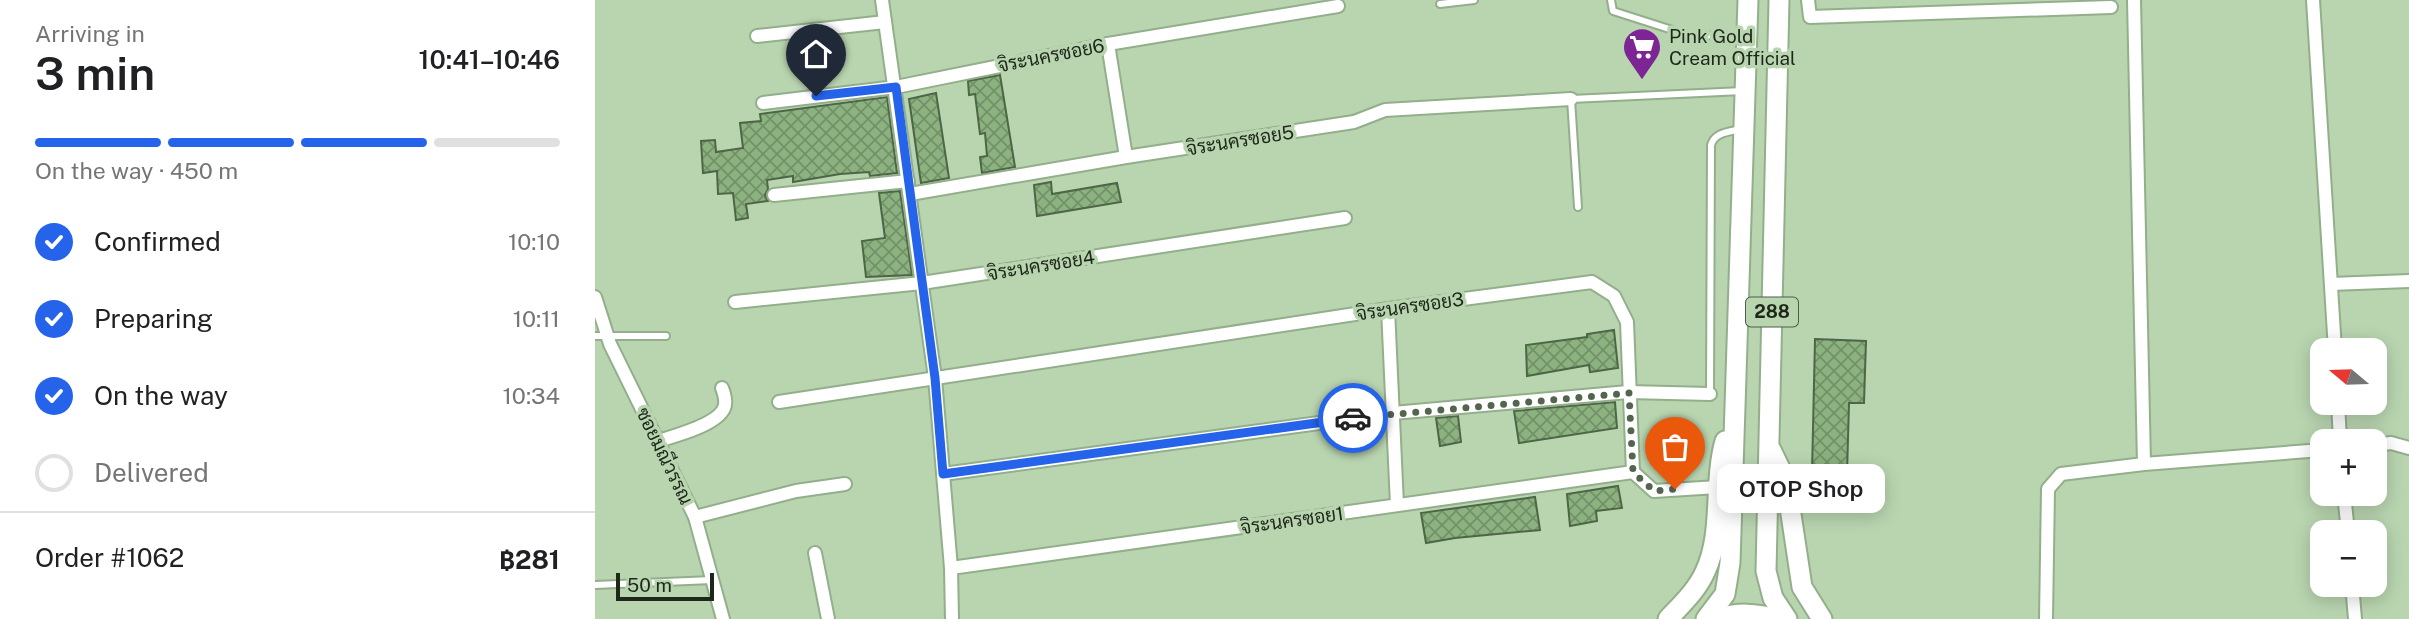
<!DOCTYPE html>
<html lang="en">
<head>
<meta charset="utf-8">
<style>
	:root { --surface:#fff; --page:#f2f2f2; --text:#202124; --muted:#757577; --line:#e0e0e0; --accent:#2563eb }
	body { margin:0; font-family:"Public Sans",Sarabun,sans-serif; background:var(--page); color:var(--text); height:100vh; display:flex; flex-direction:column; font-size:26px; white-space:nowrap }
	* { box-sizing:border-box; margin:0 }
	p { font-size:23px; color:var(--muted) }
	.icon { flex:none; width:38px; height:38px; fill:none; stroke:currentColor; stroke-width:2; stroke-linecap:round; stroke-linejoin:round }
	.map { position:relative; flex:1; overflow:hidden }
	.drawer { display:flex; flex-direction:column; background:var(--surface); width:595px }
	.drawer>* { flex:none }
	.needle { width:46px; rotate:289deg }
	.buttons { position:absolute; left:1715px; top:338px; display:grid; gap:14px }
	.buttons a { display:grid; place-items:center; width:77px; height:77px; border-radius:14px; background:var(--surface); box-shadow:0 4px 18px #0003; font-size:35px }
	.scale { position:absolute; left:21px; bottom:18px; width:98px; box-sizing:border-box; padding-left:7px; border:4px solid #1e281a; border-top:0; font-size:19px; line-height:24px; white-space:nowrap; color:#1e281a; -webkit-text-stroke:5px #b9d5b0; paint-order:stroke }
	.pin { position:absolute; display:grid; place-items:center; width:60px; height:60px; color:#fff; margin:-72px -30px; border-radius:50% 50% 50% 0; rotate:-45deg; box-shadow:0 0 7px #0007 }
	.pin .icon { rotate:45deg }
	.courier { position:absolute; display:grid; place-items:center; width:70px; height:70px; margin:-35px; border:5px solid #2563eb; border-radius:50%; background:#fff; color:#222; box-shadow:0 2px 9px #0007 }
	.bubble { position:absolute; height:49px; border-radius:14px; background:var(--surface); box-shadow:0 4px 18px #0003; font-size:23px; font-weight:600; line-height:49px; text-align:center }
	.summary em { font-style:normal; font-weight:600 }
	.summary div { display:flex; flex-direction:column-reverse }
	.summary { display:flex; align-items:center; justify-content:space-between; height:119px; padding:0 35px }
	h1 { font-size:46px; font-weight:600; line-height:52px }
	.bar { display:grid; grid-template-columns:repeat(4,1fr); gap:10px 7px; align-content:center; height:84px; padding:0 35px }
	.bar i { height:9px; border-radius:5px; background:var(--line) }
	.bar .active { background:var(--accent) }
	.bar p { grid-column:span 4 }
	.line { display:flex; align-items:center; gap:18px; padding:0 35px; border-top:2px solid var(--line) }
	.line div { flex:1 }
	ol { padding:0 35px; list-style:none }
	li { display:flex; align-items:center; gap:21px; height:77px }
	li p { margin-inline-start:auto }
	li .icon { padding:7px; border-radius:50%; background:var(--accent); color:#fff; stroke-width:4 }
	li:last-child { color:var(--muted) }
	li i { width:38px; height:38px; border:4px solid var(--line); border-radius:50% }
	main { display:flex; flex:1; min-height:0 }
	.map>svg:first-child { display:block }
	.building { fill:url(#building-cross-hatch); stroke:#4d6645; stroke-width:2 }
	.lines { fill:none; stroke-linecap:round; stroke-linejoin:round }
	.lane-casing { stroke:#93ae8b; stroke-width:10 }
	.street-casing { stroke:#93ae8b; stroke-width:16 }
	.primary-casing { stroke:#93ae8b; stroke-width:23 }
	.lane { stroke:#fff; stroke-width:6 }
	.street { stroke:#fff; stroke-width:12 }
	.primary { stroke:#fff; stroke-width:19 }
	.done { stroke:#54654e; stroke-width:7; stroke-dasharray:0 12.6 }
	.route { stroke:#2563eb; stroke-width:9 }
	.labels { text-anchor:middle; stroke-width:7; stroke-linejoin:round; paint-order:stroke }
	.shield { fill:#b9d5b0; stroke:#4c5c47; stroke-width:2 }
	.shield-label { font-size:18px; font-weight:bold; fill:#1e281a }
	.poi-label { font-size:19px; fill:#1e281a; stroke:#b9d5b0; text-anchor:start }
	.street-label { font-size:19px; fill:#1e281a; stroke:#b9d5b0 }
</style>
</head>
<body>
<main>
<section class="drawer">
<div class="summary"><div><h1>3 min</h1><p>Arriving in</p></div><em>10:41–10:46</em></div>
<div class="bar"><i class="active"></i><i class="active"></i><i class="active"></i><i></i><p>On the way · 450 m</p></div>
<ol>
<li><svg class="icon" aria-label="check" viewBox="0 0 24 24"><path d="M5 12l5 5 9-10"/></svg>Confirmed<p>10:10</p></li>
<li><svg class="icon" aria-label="check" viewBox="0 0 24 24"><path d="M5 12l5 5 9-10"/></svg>Preparing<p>10:11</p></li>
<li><svg class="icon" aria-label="check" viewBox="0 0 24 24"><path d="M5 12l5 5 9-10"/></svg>On the way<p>10:34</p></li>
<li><i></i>Delivered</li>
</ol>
<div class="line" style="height:91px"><div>Order #1062</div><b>฿281</b></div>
</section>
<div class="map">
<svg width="1814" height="619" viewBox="0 0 1814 619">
	<defs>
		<pattern id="building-cross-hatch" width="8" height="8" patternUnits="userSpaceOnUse" patternTransform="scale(1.75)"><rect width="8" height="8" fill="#8cb280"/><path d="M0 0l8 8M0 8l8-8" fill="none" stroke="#729168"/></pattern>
	</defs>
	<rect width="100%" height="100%" fill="#b9d5b0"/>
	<!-- building -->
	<g class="building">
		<polygon points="405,75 420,167 387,173 385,157 392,156 390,133 385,134 380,94 374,95 373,81"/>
		<polygon points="341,93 354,178 326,183 314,99"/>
		<polygon points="292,97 302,173 275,176 274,172 245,174 198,182 198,176 172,180 173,189 170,195 173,201 151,204 153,218 141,220 138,193 123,194 122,171 108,173 106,141 120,140 121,152 148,148 145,123 166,121 165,114"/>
		<polygon points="456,182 457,194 522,183 526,202 442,216 439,185"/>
		<polygon points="305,191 317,275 271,277 267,241 290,238 284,193"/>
		<polygon points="1019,330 1023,368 995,372 994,365 932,376 931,345 992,337 992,334"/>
		<polygon points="1220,339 1271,341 1269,403 1254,403 1252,474 1217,473"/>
		<polygon points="1020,402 1022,428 924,443 919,411"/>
		<polygon points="863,416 866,442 845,446 841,418"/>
		<polygon points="1023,486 1027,508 1001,511 1002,521 975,526 972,494"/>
		<polygon points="940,497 945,530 860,538 831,543 826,513"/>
	</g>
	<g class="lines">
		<defs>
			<g id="lane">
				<polyline points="1016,0 1018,11 1093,35 1148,36"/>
				<polyline points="845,4 879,0"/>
				<polyline points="983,207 976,99 1148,91"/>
				<polyline points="0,336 71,336"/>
				<path d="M1115,394L1116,145C1120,132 1134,132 1146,129"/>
				<polyline points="0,585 117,580"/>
			</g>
			<g id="street">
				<polyline points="287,0 340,378 356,568 357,619"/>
				<polyline points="1213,0 1215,17 1516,7"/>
				<polyline points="1539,0 1549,464"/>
				<polyline points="1718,0 1740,350"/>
				<polyline points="162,36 290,22"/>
				<polyline points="513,44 531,157"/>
				<polyline points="168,103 301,87 513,44 743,6"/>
				<polyline points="315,194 531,157 759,122 790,110 976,99"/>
				<polyline points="179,195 313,181"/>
				<polyline points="1736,284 1814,281"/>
				<polyline points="0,297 15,344 100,517 128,619"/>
				<polyline points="140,302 327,283 750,218"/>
				<polyline points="793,309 802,505"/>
				<polyline points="184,402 793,309 997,282 1019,296 1032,322 1038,472 1059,491 1123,487"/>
				<polyline points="1743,402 1745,441"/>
				<path d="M63,441C79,436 127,424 130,405C131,399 129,393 127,388"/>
				<polyline points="1780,445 1796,443 1814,448"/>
				<polyline points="348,474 798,413 1033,392 1115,394"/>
				<polyline points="1749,494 1753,532"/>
				<polyline points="100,517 201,491 250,484"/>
				<polyline points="220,553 233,619"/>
				<polyline points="356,568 1038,472"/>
				<polyline points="1757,584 1760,619"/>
				<polyline points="1451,619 1453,489 1466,474 1549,464 1727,450"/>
			</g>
			<g id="primary">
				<polyline points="1184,0 1171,571 1178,598 1192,619"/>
				<polyline points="1176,450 1191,481 1207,587 1227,619"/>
				<path d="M1073,619C1087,604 1102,590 1110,572C1129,532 1118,483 1130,441"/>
				<polyline points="1111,619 1130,594 1135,563 1153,0"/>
				<path d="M1122,619C1143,612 1161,613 1182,619"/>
			</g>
		</defs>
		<!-- lane casing -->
		<use href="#lane" class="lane-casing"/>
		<!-- street casing -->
		<use href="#street" class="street-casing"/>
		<!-- primary casing -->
		<use href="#primary" class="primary-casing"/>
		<!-- lane -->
		<use href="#lane" class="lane"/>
		<!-- street -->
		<use href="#street" class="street"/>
		<!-- primary -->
		<use href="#primary" class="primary"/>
	</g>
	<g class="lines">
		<!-- done -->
		<polyline class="done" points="758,418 1034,393 1038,472 1059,491 1080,489"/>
		<!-- route -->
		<polyline class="route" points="221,96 301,87 340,378 348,474 758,418"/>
	</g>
	<!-- icons -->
	<defs>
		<symbol id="supermarket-pin" viewBox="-11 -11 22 30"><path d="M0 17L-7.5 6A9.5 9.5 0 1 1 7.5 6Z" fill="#7d2594" stroke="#b9d5b0"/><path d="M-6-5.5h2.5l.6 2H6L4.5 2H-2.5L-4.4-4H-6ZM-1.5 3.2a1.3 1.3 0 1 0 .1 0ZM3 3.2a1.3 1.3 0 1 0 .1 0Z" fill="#fff"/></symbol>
	</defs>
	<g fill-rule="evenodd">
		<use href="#supermarket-pin" x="1025" y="25" width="44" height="60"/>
	</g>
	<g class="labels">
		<!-- shield labels -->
		<rect class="shield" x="1151" y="297.5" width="52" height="29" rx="5"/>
		<g class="shield-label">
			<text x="1177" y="318">288</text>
		</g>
		<!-- poi labels -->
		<g class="poi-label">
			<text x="1074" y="43">Pink Gold<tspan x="1074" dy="22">Cream Official</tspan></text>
		</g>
		<!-- street labels -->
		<g class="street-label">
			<text transform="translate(456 55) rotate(-11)" y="7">จิระนครซอย6</text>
			<text transform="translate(645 140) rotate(-9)" y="7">จิระนครซอย5</text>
			<text transform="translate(446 265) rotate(-9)" y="7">จิระนครซอย4</text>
			<text transform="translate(815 306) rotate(-8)" y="7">จิระนครซอย3</text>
			<text transform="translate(70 456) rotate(64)" y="7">ซอยมณีวรรณ</text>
			<text transform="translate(697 520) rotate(-8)" y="7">จิระนครซอย1</text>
		</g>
	</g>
</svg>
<div class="buttons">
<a><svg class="needle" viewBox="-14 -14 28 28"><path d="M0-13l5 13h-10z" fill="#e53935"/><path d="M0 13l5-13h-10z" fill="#757577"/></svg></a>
<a>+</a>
<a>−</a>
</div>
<div class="scale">50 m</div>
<div class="pin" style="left:1080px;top:489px;background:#ea580c"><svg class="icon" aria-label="bag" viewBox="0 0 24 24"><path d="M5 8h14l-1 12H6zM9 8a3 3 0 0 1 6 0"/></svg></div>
<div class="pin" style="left:221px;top:96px;background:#1f2937"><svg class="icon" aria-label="home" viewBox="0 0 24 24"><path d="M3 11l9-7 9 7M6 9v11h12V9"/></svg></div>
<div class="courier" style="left:758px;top:418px"><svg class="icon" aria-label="car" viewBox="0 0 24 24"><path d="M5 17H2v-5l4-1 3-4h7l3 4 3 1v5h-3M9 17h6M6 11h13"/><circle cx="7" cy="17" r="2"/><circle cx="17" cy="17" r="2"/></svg></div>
<div class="bubble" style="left:1122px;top:464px;width:168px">OTOP Shop</div>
</div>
</main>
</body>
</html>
